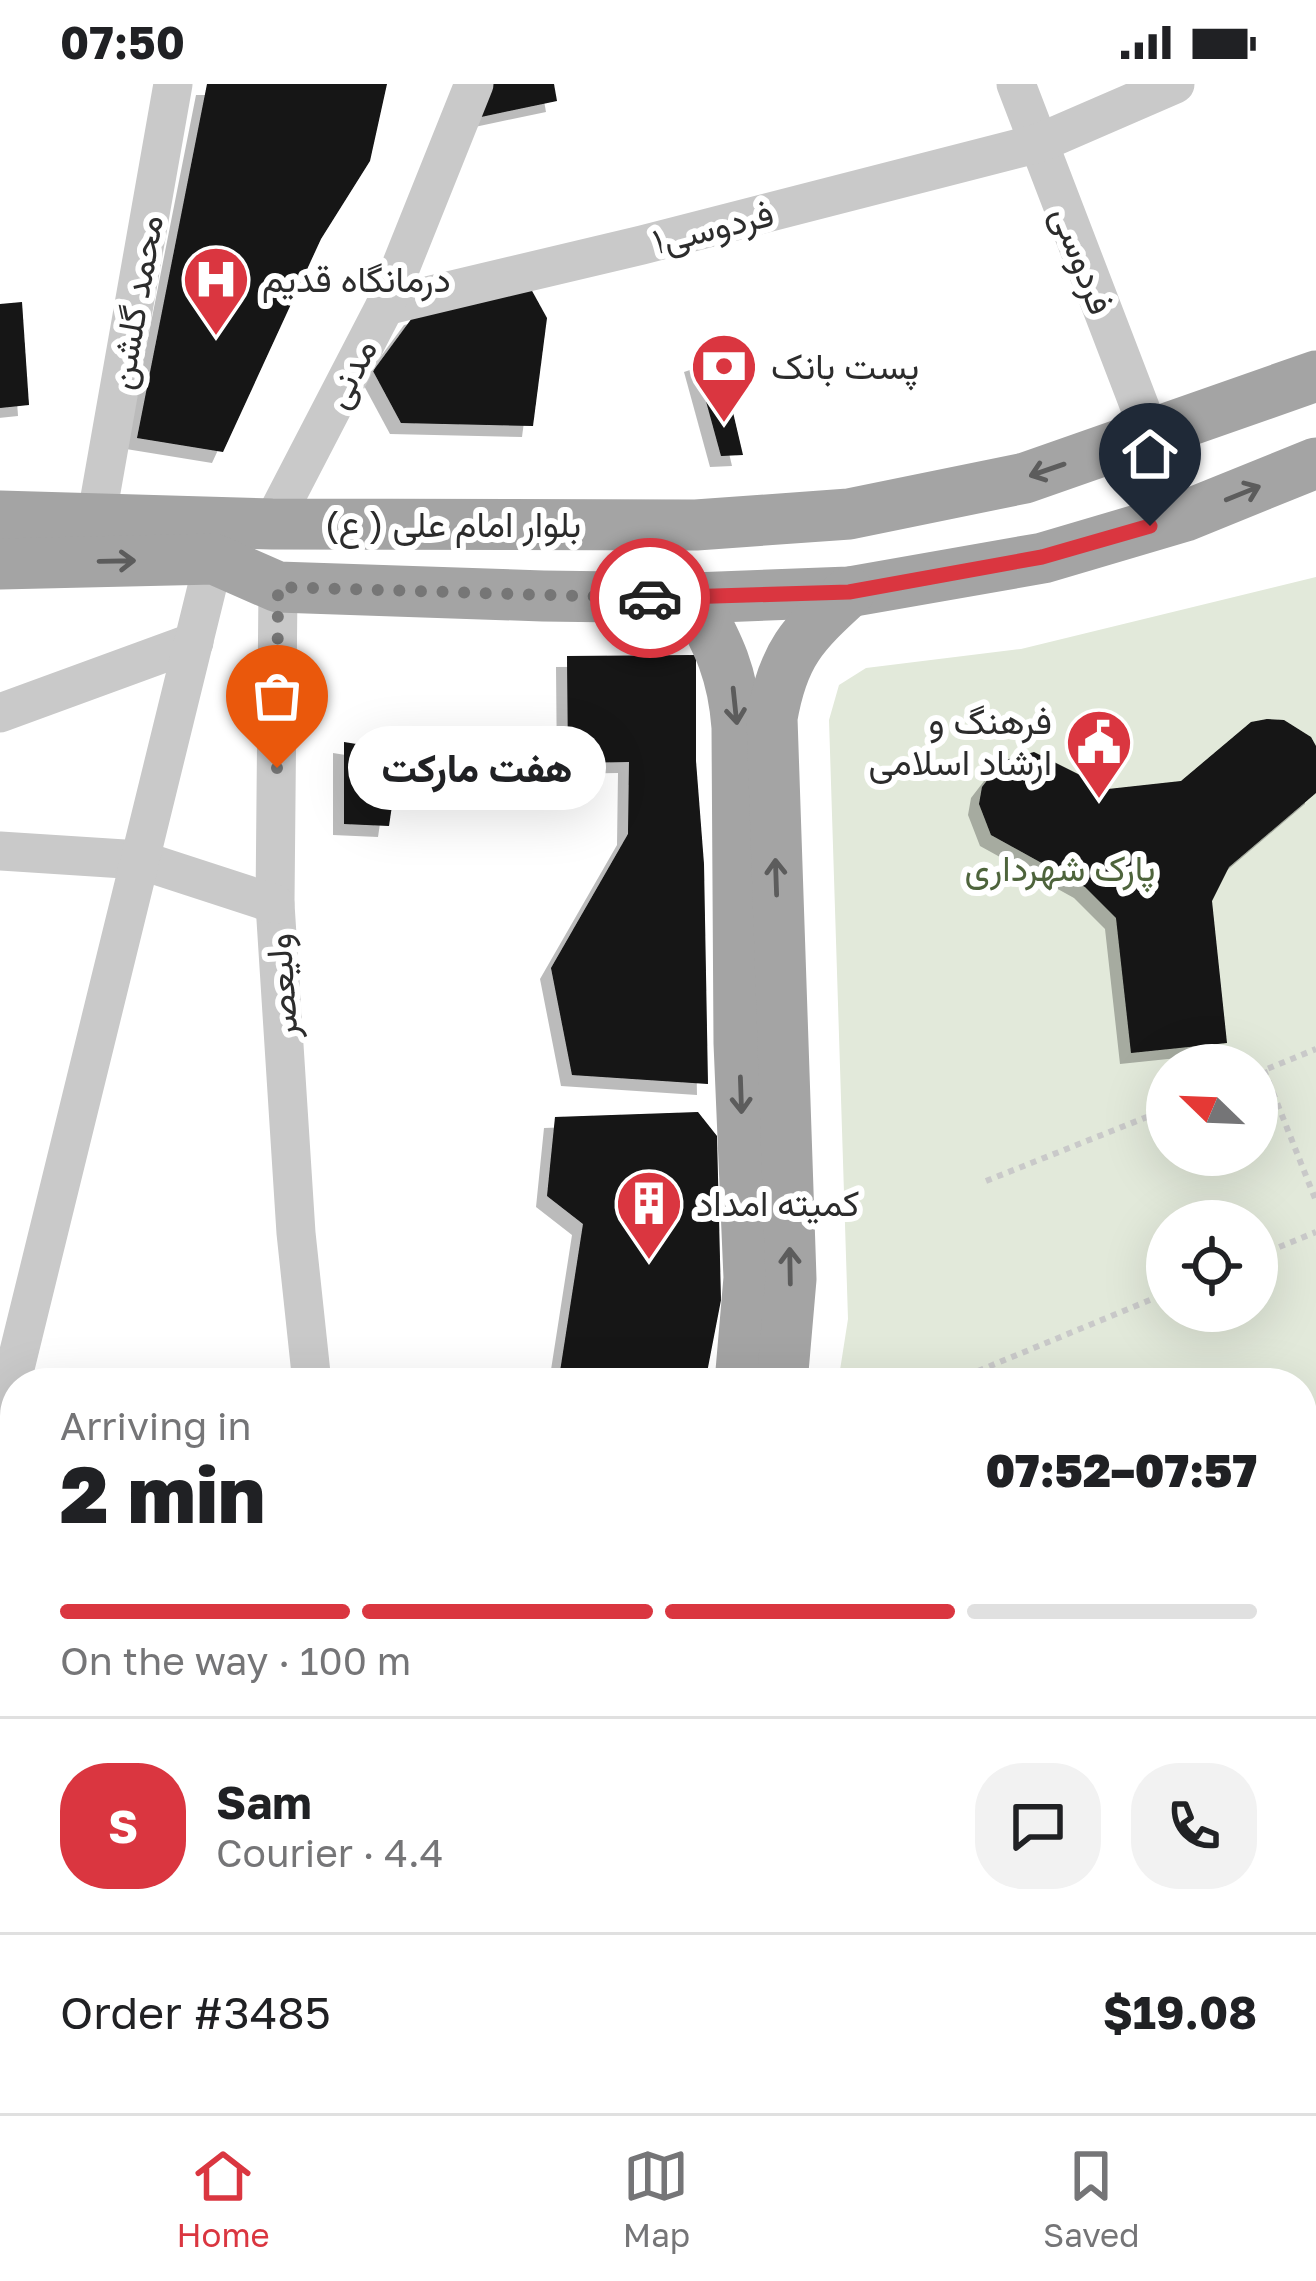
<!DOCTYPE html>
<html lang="en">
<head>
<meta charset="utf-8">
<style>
	:root { --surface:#fff; --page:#f2f2f2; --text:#202124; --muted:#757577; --line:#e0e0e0; --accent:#da3640 }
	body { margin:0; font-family:"Golos Text",Vazirmatn,sans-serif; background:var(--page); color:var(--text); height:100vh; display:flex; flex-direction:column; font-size:45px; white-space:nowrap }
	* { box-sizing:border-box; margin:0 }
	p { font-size:39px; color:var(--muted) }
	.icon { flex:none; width:66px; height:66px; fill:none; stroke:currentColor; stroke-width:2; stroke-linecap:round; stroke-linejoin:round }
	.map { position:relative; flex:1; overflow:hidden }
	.details { position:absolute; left:0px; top:1284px; width:1317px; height:747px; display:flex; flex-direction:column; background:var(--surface); border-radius:48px 48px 0 0; box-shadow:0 12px 48px #0002 }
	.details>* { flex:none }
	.needle { width:78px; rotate:293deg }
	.fabs { position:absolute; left:1146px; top:960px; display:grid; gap:24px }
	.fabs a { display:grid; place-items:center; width:132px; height:132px; border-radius:50%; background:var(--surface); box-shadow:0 12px 48px #0002; font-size:60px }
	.pin { position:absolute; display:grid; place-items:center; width:102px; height:102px; color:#fff; margin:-123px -51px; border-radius:50% 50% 50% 0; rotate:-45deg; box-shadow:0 0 12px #0007 }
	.pin .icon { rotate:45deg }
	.courier { position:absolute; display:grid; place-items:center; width:120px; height:120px; margin:-60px; border:9px solid #da3640; border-radius:50%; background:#fff; color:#222; box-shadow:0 3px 15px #0007 }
	.bubble { position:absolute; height:84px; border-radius:42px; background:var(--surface); box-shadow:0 12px 48px #0002; font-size:39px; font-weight:800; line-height:84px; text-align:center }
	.head em { font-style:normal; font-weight:800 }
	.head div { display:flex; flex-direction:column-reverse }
	.head { display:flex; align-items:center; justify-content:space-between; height:204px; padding:0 60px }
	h1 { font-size:78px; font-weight:800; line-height:90px }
	.bar { display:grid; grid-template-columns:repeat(4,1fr); gap:18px 12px; align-content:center; height:144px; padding:0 60px }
	.bar i { height:15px; border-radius:9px; background:var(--line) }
	.bar .current { background:var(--accent) }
	.bar p { grid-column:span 4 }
	.line { display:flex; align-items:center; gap:30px; padding:0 60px; border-top:3px solid var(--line) }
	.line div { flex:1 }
	.round { display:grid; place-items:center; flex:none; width:126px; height:126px; border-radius:48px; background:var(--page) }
	.status { display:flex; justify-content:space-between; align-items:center; height:84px; padding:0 60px; background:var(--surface); direction:ltr }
	.status svg { height:33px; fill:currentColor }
	.tab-bar { display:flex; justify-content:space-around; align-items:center; height:168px; border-top:3px solid var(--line); background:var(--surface); font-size:33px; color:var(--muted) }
	.tab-bar a { display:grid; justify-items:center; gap:6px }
	.tab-bar .current { color:var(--accent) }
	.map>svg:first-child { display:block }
	.green { fill:#e2e9da; fill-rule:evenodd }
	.building { fill:#131313; filter:url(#shadow) }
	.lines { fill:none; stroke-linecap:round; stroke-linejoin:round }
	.path { stroke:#c9c9c9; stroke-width:6; stroke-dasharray:6 6; stroke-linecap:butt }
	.minor { stroke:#c9c9c9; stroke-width:39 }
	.major { stroke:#a4a4a4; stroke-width:51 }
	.oneway { stroke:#5c5c5c }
	.done { stroke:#767676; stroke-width:12; stroke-dasharray:0 21.6 }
	.route { stroke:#da3640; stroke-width:15 }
	.labels { text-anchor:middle; stroke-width:12; stroke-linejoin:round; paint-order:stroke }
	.street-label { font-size:36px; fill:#2c2c2c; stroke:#fff }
	.poi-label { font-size:36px; fill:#2c2c2c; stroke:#fff; text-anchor:start }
	.park-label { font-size:36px; fill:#4e643c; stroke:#fff }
</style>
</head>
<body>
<div class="status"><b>07:50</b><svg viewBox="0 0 49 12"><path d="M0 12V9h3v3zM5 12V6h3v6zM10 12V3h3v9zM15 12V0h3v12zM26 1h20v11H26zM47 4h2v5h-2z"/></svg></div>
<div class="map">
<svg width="1316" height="2029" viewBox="0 0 1316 2029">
	<defs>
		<filter id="shadow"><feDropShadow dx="-11" dy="11" stdDeviation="0" flood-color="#0004"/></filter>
	</defs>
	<rect width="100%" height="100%" fill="#fff"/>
	<!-- green -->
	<path class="green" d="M1316,493V1370L1302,1376V1299H838L848,1235L829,636L839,601L866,584L1021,565ZM1167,981H1257V1071H1167ZM1167,1137H1257V1227H1167Z"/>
	<!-- building -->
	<g class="building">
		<polygon points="207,0 387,0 370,77 321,155 223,368 137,354"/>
		<polygon points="490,0 554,0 557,17 481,33"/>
		<polygon points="531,205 547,234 533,342 401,339 373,287 415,230"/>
		<polygon points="22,218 29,321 0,324 0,220"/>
		<polygon points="719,269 728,307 743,371 721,372 695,277"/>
		<polygon points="696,571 696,677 704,780 708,1000 572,991 551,884 628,750 629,678 568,679 567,572"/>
		<polygon points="1267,635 1284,636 1311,653 1316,662 1316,709 1229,783 1212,817 1227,959 1131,969 1116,834 1085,803 991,751 979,720 982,703 1002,677 1034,668 1108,705 1181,697 1251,638"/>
		<polygon points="344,658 400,667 389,742 344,740"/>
		<polygon points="698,1028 717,1052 721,1216 705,1299 582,1299 559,1294 583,1140 547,1112 555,1033"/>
	</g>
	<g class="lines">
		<!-- path -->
		<g class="path">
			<polyline points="1264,986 1316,1117"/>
			<polyline points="1257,989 1316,965"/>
			<polyline points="986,1097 1167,1025"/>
			<polyline points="1257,1172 1316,1148"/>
			<polyline points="978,1287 1167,1209"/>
		</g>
		<!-- minor -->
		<g class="minor">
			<polyline points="1016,0 1151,352"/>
			<polyline points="385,222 642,161 1039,59 1175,0"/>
			<polyline points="96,436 173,0"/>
			<polyline points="272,440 385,222 474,0"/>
			<polyline points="278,503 275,820 296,1149 312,1299"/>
			<polyline points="0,629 194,558"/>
			<polyline points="0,767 140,776 275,820"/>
			<polyline points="0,1345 214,475"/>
			<polyline points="1302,1410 1316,1405"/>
			<polyline points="0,1699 15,1710"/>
		</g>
		<!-- major -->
		<g class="major">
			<polyline points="0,432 272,440 696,441 849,430 1025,394 1316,292"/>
			<polyline points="0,480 214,475 278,503 543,512 693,514 849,508 1043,474 1185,432 1316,379"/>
			<path d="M693,514C719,561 733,589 737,643L739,959L749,1194L740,1299"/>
			<path d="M782,1299L791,1195L772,634C783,570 802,551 849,508"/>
			<polyline points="550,2029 555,2016"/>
			<polyline points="592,2029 598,2016"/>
		</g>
	</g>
	<!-- one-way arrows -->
	<defs><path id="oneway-shaft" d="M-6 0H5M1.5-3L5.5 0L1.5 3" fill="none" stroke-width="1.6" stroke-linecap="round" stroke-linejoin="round" transform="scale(3)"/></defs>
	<g class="oneway">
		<use href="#oneway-shaft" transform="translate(1047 386) rotate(161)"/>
		<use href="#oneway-shaft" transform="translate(1243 409) rotate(-22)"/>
		<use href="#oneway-shaft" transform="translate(117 477) rotate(-1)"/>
		<use href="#oneway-shaft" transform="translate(735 622) rotate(84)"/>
		<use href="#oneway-shaft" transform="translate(776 793) rotate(-92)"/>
		<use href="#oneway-shaft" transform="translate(741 1011) rotate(88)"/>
		<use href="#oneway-shaft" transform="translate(790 1182) rotate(-91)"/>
	</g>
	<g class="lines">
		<!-- done -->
		<polyline class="done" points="277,684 278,503 650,514"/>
		<!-- route -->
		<polyline class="route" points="650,514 849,508 1042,473 1150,442"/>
	</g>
	<!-- icons -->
	<defs>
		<symbol id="hospital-pin" viewBox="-11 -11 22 30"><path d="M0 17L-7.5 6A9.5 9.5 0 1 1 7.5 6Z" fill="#da3640" stroke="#fff"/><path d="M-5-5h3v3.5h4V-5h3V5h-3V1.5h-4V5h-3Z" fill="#fff"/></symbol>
		<symbol id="bank-pin" viewBox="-11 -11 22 30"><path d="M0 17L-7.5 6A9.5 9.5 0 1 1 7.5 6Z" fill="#da3640" stroke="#fff"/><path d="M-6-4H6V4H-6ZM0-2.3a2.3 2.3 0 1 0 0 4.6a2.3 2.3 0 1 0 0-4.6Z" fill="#fff"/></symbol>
		<symbol id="civic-pin" viewBox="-11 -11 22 30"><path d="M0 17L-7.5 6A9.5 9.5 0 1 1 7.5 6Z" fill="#da3640" stroke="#fff"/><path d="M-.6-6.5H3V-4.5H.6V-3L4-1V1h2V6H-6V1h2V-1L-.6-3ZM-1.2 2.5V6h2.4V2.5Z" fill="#fff"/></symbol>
		<symbol id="building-pin" viewBox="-11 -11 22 30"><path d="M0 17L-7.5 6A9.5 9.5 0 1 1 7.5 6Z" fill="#da3640" stroke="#fff"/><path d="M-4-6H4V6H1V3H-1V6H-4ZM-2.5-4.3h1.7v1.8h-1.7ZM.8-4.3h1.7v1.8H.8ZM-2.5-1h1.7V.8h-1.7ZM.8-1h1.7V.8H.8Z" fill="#fff"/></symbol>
	</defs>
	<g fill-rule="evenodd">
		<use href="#hospital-pin" x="178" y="157" width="76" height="104"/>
		<use href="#bank-pin" x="686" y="244" width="76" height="104"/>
		<use href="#civic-pin" x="1061" y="620" width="76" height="104"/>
		<use href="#building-pin" x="611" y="1081" width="76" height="104"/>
	</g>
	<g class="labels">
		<!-- street labels -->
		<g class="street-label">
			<text transform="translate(713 143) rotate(-14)" y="13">فردوسی۱</text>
			<text transform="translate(1083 176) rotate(69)" y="13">فردوسی</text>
			<text transform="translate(135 218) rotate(-80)" y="13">محمد گلشن</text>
			<text transform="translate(350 289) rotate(-63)" y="13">مدنی</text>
			<text x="453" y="453">بلوار امام علی ( ع)</text>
			<text transform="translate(281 902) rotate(-94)" y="13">ولیعصر</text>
		</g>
		<!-- poi labels -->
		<g class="poi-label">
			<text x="262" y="208">درمانگاه قدیم</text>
			<text x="771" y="295">پست بانک</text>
			<text x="1052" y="650" text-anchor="end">فرهنگ و<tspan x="1052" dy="41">ارشاد اسلامی</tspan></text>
			<text x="696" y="1132">کمیته امداد</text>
		</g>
		<!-- park labels -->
		<g class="park-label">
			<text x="1060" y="797">پارک شهرداری</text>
		</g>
	</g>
</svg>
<div class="fabs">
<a><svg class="needle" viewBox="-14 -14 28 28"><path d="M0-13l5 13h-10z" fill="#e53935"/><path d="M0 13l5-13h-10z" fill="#757577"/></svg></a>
<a><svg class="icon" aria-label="locate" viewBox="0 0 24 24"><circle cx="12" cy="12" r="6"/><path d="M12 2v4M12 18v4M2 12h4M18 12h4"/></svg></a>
</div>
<div class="pin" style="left:277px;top:684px;background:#ea580c"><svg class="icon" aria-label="bag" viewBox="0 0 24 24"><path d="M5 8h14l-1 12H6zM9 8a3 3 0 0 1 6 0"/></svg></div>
<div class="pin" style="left:1150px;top:442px;background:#1f2937"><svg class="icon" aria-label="home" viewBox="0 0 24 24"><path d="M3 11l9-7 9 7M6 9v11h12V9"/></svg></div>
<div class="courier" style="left:650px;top:514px"><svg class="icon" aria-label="car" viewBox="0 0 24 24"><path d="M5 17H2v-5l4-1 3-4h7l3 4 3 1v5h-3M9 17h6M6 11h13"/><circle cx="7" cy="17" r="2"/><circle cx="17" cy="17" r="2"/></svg></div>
<div class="bubble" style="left:348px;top:642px;width:258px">هفت مارکت</div>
<section class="details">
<div class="head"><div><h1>2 min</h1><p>Arriving in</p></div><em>07:52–07:57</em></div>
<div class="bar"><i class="current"></i><i class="current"></i><i class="current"></i><i></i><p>On the way · 100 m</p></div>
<div class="line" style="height:216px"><b class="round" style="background:var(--accent);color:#fff">S</b><div><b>Sam</b><p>Courier · 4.4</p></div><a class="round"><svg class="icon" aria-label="chat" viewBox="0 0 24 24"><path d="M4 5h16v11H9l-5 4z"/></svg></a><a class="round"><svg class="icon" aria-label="phone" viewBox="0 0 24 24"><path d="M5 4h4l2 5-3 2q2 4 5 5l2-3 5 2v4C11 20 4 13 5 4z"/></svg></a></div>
<div class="line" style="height:156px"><div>Order #3485</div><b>$19.08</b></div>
</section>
</div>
<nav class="tab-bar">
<a class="current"><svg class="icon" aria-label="home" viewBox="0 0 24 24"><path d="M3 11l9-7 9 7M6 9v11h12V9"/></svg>Home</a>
<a><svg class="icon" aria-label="map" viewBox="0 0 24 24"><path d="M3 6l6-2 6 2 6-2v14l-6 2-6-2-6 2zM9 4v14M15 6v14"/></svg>Map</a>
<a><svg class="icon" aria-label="saved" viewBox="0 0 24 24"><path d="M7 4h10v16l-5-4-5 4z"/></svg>Saved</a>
</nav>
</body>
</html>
